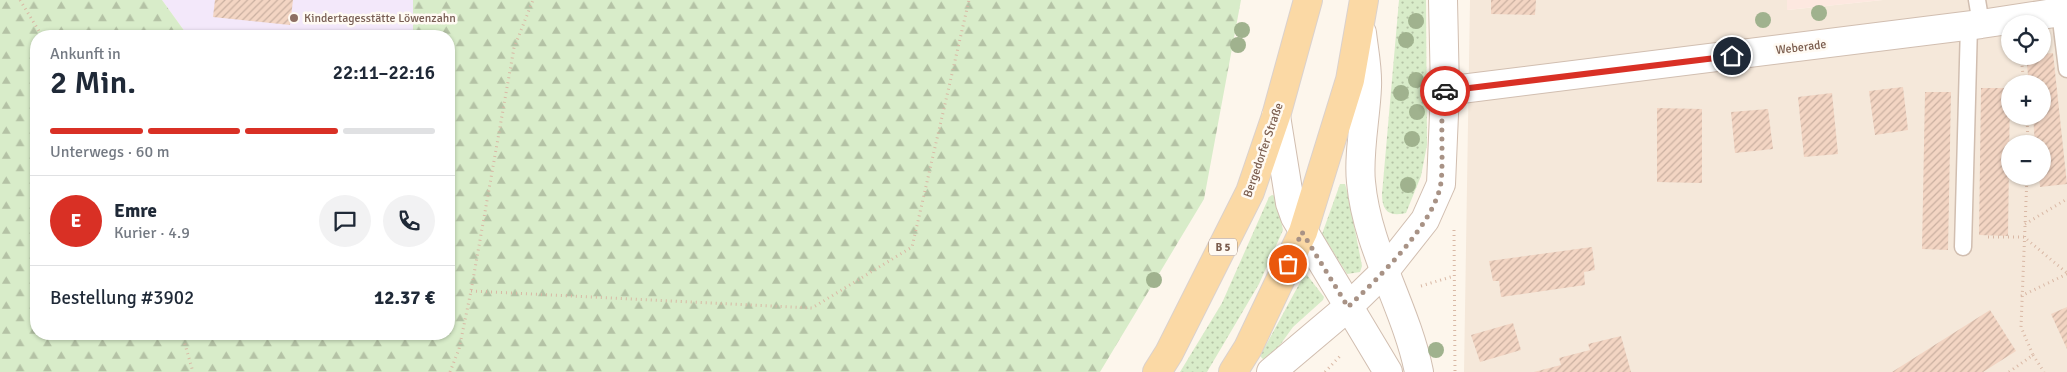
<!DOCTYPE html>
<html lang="de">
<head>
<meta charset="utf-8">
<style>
	:root { --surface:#fff; --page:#f2f2f3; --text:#1f2937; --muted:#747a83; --line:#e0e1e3; --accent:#d93025 }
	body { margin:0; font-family:Signika,sans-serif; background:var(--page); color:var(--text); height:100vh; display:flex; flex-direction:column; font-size:19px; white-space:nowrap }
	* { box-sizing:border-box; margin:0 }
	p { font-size:16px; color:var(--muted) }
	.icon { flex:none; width:28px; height:28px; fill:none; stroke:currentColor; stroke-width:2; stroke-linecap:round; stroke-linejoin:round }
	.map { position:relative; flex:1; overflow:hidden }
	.side { position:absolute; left:30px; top:30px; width:425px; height:310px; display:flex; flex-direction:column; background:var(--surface); border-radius:20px; box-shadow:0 1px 4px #0004 }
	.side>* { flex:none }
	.tools { position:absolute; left:2001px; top:15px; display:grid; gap:10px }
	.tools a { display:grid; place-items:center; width:50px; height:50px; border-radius:50%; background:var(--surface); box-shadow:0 1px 4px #0004; font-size:25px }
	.pin { position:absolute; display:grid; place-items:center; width:42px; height:42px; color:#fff; margin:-21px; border:2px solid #fff; border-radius:50%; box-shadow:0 1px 5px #0007 }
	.courier { position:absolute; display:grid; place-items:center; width:50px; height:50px; margin:-25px; border:4px solid #d93025; border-radius:50%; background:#fff; color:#222; box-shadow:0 1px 6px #0007 }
	.overview em { font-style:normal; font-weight:600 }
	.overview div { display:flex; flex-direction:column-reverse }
	.overview { display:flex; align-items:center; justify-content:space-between; height:85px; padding:0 20px }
	h1 { font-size:32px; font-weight:600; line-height:38px }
	.bar { display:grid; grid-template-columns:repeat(4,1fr); gap:8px 5px; align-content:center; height:60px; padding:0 20px }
	.bar i { height:6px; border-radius:4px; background:var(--line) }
	.bar .current { background:var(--accent) }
	.bar p { grid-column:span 4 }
	.line { display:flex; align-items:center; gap:12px; padding:0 20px; border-top:1px solid var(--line) }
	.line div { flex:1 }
	.round { display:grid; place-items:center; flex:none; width:52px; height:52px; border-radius:26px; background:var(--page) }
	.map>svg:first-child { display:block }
	.residential { fill:#f5e8da; fill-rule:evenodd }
	.commercial { fill:#fde8e0 }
	.education { fill:#f3e8fa }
	.grass { fill:url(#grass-dots) }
	.forest { fill:url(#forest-firs) }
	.building { fill:url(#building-hatch) }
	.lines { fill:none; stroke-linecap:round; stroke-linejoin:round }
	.service-casing { stroke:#d1beb0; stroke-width:19 }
	.minor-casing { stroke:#d1beb0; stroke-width:30 }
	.tertiary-casing { stroke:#d1beb0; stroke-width:30 }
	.primary-casing { stroke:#dad1cd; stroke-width:30 }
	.path { stroke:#d9b8a5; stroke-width:3; stroke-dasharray:1 4; stroke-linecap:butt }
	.service { stroke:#fff; stroke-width:16 }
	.minor { stroke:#fff; stroke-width:28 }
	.tertiary { stroke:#fff; stroke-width:28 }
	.primary { stroke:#fbd9a5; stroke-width:28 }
	.tree { fill:#a0b28e }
	.done { stroke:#a89285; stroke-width:5; stroke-dasharray:0 9 }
	.route { stroke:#d93025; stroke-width:6 }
	.education-dot { fill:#8d6e63; stroke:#fffaf3; stroke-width:2 }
	.labels { text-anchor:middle; stroke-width:5; stroke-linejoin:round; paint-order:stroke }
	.shield { fill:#fffaf3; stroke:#a28b7f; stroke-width:1 }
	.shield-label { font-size:11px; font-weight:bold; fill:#7a5c4d }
	.education-label { font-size:12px; fill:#785e54; stroke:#fffaf3; text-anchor:start }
	.street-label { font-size:12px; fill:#7a5c4d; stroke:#fffaf3 }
</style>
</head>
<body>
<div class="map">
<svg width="2067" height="372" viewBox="0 0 2067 372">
	<defs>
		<pattern id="grass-dots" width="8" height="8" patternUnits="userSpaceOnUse" patternTransform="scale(1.25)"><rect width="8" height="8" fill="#d8ecc9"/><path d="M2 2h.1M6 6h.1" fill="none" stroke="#b4c2a5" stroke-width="1.8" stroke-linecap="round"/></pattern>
		<pattern id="forest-firs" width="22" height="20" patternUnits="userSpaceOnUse" patternTransform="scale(1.25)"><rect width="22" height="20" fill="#d8ecc9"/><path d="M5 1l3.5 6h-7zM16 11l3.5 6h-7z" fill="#b4c2a5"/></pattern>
		<pattern id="building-hatch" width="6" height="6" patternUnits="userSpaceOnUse" patternTransform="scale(1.25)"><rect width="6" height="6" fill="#f3d5c3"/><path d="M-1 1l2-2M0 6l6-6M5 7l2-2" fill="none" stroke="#cab0a1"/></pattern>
	</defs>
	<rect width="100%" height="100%" fill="#fdf6ec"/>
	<!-- residential -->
	<path class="residential" d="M1470,0H1787L1788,10L1883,0H2067V372H1464ZM2010,24H2042V56H2010ZM2010,84H2042V116H2010ZM2010,144H2042V176H2010Z"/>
	<!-- commercial -->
	<polygon class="commercial" points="1787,0 1883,0 1787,10"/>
	<!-- education -->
	<polygon class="education" points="162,0 413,0 413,36 188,36"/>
	<!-- grass -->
	<g class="grass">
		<path d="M1399,0H1426L1427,145L1421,176L1406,213C1389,217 1382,211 1382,194Z"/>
		<polygon points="1340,184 1345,184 1348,194 1362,266 1360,272 1347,274 1322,234"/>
		<polygon points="1272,195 1276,196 1283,230 1259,284 1207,372 1180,372 1222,303 1269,197"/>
		<polygon points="1307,275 1324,297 1323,300 1293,327 1269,360 1265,361 1260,356 1303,277"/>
	</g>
	<!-- forest -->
	<polygon class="forest" points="0,0 162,0 188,36 36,36 36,334 449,334 449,36 413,36 413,0 1241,0 1204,199 1100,372 0,372"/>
	<!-- building -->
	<g class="building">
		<polygon points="215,0 293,0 290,25 213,17"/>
		<polygon points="1491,0 1536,0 1535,15 1491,14"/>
		<polygon points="2053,53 2067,184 2040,187 2039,176 2042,176 2042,144 2035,144 2033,116 2042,116 2042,84 2029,84 2026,56 2042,56 2042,54"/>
		<polygon points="1903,87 1908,130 1875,135 1869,91"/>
		<polygon points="1981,88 2010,88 2008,236 1979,235"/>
		<polygon points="1925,92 1951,92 1948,250 1922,249"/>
		<polygon points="1832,93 1838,154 1804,157 1798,97"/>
		<polygon points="1657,108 1702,109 1702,183 1657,182"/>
		<polygon points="1768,109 1773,149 1735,153 1731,112"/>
		<polygon points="1592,247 1595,270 1584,272 1585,285 1501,297 1499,281 1493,281 1489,261"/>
		<polygon points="2067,307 2067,349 2051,314"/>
		<polygon points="1990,310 2016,351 1983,372 1892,372"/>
		<polygon points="1513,323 1521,350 1480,362 1471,335"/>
		<polygon points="1621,336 1631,372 1534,372 1561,365 1559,358 1590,350 1588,344"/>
	</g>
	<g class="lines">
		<defs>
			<g id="service">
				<polyline points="1977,0 1981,24"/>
				<polyline points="2060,12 2067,69"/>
				<polyline points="1963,247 1969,25"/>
			</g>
			<g id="minor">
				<polyline points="1445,91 1981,24 2067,11"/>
				<polyline points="1384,272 1425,220 1441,184 1445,91 1443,0"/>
			</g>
			<g id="tertiary">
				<path d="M1362,33C1364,51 1368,69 1367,87C1366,116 1358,154 1361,182C1367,249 1406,307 1419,372"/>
				<polyline points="1276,116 1290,203 1295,217 1388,372"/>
				<polyline points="1271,372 1348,307 1384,272"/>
			</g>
			<g id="primary">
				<polyline points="1157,372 1169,353 1250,192 1276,116 1308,0"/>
				<polyline points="1233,372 1248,348 1303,232 1350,80 1364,0"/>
			</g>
		</defs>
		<!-- service casing -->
		<use href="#service" class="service-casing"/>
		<!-- minor casing -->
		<use href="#minor" class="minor-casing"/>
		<!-- tertiary casing -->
		<use href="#tertiary" class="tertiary-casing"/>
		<!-- primary casing -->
		<use href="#primary" class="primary-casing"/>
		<!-- path -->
		<g class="path">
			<polyline points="20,0 42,36"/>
			<polyline points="2021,56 2024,84"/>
			<polyline points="2027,116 2028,144"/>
			<polyline points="2025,224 2067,199"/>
			<polyline points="1454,230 1455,372"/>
			<polyline points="1988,237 2024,237 2067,273"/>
			<polyline points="1421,286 1454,276"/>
			<polyline points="471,291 812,308 912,247 969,0"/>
			<polyline points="2021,296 2067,274"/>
			<polyline points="182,334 193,372"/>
			<polyline points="2033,355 2044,372"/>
			<polyline points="450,372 459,349 471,291 514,48 533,0"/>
			<polyline points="1325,372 1342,354"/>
			<polyline points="2009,372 2033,355 2021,327 2027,176"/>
		</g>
		<!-- service -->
		<use href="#service" class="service"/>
		<!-- minor -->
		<use href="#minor" class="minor"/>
		<!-- tertiary -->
		<use href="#tertiary" class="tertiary"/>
		<!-- primary -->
		<use href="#primary" class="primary"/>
	</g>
	<!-- trees -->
	<g class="tree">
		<circle cx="1819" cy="13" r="8"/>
		<circle cx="1763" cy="20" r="8"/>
		<circle cx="1416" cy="21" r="8"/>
		<circle cx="1242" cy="30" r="8"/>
		<circle cx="1406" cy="40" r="8"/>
		<circle cx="1238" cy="45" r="8"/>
		<circle cx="1416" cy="80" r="8"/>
		<circle cx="1401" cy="93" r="8"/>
		<circle cx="1417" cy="112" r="8"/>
		<circle cx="1412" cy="139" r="8"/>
		<circle cx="1408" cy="185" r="8"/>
		<circle cx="1154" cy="280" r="8"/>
		<circle cx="1436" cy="350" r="8"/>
	</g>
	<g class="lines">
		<!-- done -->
		<path class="done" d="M1288,264L1302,232L1348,307C1377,279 1436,223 1441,182C1444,159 1439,109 1445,91"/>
		<!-- route -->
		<polyline class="route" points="1445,91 1732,56"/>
	</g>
	<!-- markers -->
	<circle class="education-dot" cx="294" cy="18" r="5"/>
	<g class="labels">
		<!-- shield labels -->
		<rect class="shield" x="1209" y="238.5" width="28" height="17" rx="4"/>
		<g class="shield-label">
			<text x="1223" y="251">B 5</text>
		</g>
		<!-- education labels -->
		<g class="education-label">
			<text x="304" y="22">Kindertagesstätte Löwenzahn</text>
		</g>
		<!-- street labels -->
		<g class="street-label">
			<text transform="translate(1801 47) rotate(-7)" y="4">Weberade</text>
			<text transform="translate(1263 150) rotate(-71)" y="4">Bergedorfer Straße</text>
		</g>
	</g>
</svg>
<div class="tools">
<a><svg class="icon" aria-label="locate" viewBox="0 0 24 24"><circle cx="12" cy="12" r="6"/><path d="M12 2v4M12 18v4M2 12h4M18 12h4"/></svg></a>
<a>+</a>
<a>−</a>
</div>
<div class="pin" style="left:1288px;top:264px;background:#ea580c"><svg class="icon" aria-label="bag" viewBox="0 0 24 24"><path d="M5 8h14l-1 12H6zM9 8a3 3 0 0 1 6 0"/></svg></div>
<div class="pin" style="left:1732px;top:56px;background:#1f2937"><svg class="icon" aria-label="home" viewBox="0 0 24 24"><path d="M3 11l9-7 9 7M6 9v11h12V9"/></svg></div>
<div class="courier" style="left:1445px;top:91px"><svg class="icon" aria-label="car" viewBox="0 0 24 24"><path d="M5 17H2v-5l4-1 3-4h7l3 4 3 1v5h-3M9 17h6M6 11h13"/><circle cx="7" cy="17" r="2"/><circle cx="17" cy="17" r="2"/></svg></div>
<section class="side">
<div class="overview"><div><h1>2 Min.</h1><p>Ankunft in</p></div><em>22:11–22:16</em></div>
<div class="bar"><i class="current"></i><i class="current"></i><i class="current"></i><i></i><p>Unterwegs · 60 m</p></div>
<div class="line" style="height:90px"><b class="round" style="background:var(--accent);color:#fff">E</b><div><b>Emre</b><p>Kurier · 4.9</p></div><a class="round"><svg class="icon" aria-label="chat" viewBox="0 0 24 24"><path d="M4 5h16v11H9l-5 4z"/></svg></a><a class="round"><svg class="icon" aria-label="phone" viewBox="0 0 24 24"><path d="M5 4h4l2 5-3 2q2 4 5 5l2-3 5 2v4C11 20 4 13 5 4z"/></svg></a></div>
<div class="line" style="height:65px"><div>Bestellung #3902</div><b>12.37 €</b></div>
</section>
</div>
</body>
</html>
